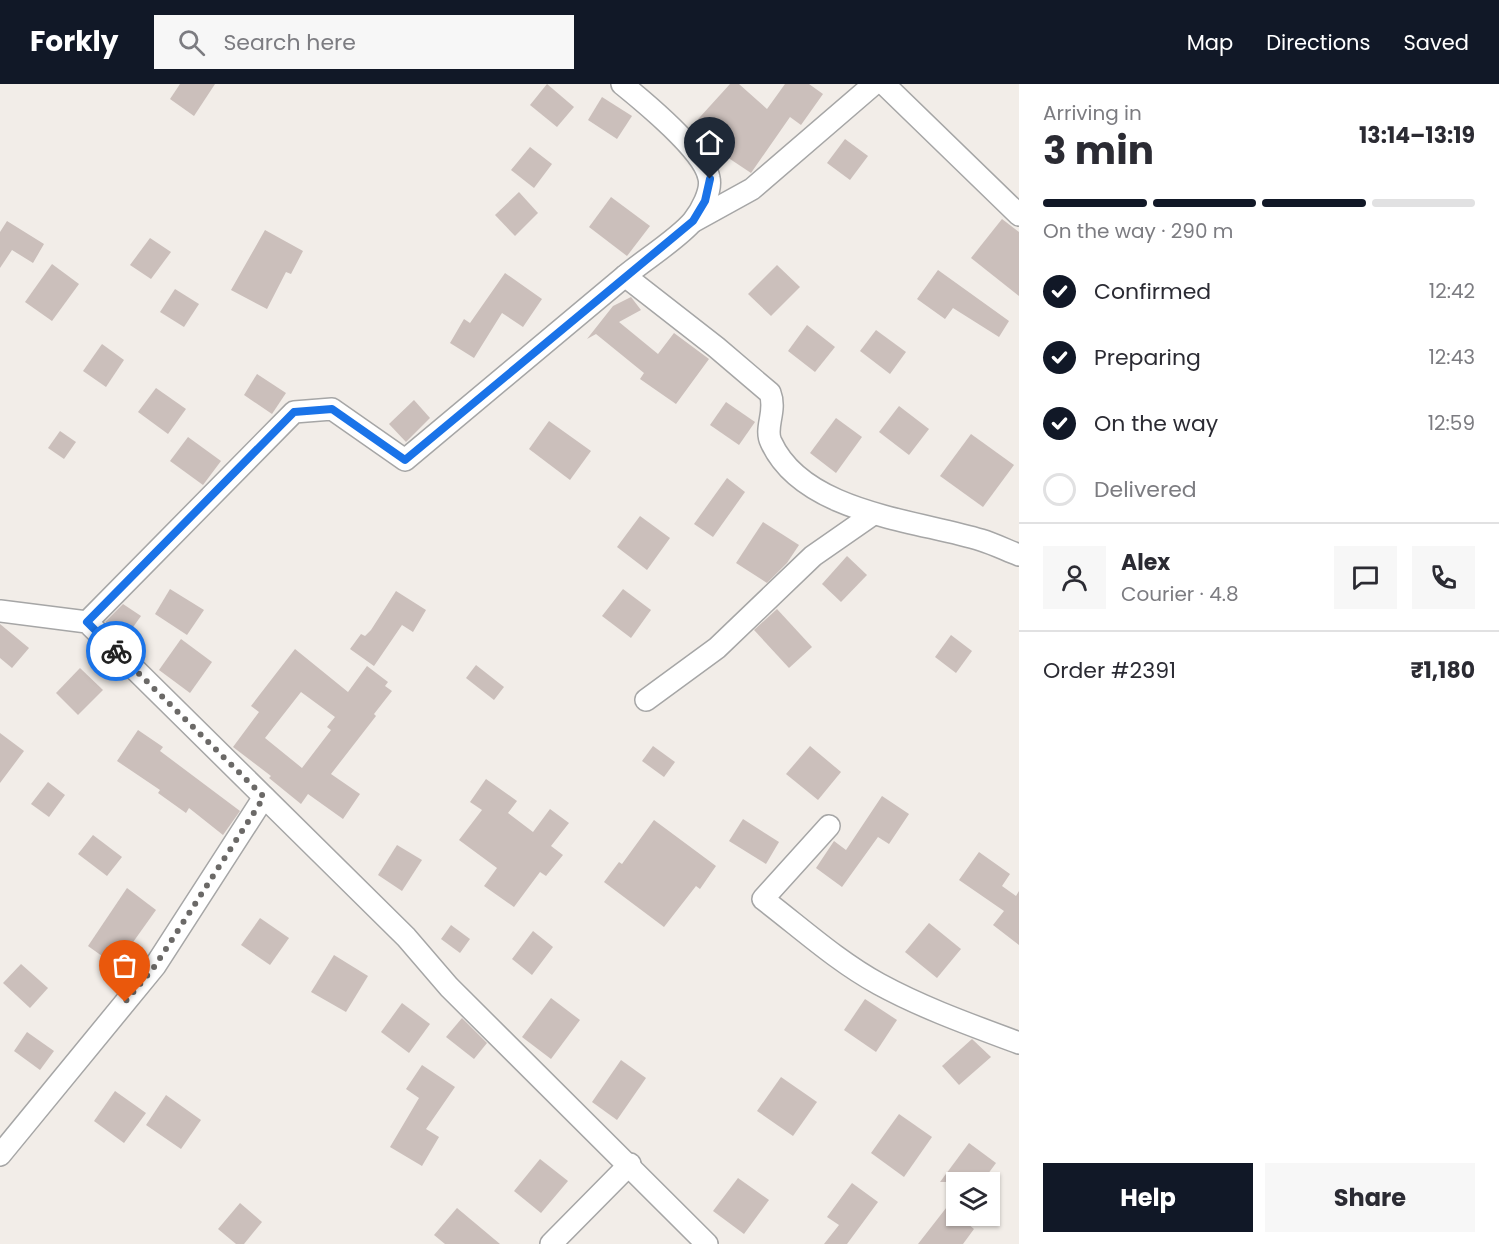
<!DOCTYPE html>
<html lang="en">
<head>
<meta charset="utf-8">
<style>
	:root { --surface:#fff; --page:#f7f7f7; --text:#2b2b33; --muted:#7c7c81; --line:#e1e1e2; --accent:#111827 }
	body { margin:0; font-family:Poppins,sans-serif; background:var(--page); color:var(--text); height:100vh; display:flex; flex-direction:column; font-size:22px; white-space:nowrap }
	* { box-sizing:border-box; margin:0 }
	p { font-size:20px; color:var(--muted) }
	.icon { flex:none; width:33px; height:33px; fill:none; stroke:currentColor; stroke-width:2; stroke-linecap:round; stroke-linejoin:round }
	.map { position:relative; flex:1; overflow:hidden }
	.sheet { display:flex; flex-direction:column; background:var(--surface); width:480px }
	.sheet>* { flex:none }
	.buttons { position:absolute; left:946px; top:1088px; display:grid; gap:12px }
	.buttons a { display:grid; place-items:center; width:54px; height:54px; border-radius:0px; background:var(--surface); box-shadow:0 2px 4px #0004; font-size:30px }
	.pin { position:absolute; display:grid; place-items:center; width:51px; height:51px; color:#fff; margin:-62px -26px; border-radius:50% 50% 50% 0; rotate:-45deg; box-shadow:0 0 6px #0007 }
	.pin .icon { rotate:45deg }
	.courier { position:absolute; display:grid; place-items:center; width:60px; height:60px; margin:-30px; border:4px solid #1a73e8; border-radius:50%; background:#fff; color:#222; box-shadow:0 2px 8px #0007 }
	.headline em { font-style:normal; font-weight:700 }
	.headline div { display:flex; flex-direction:column-reverse }
	.headline { display:flex; align-items:center; justify-content:space-between; height:102px; padding:0 24px }
	h1 { font-size:39px; font-weight:700; line-height:45px }
	.bar { display:grid; grid-template-columns:repeat(4,1fr); gap:9px 6px; align-content:center; height:72px; padding:0 24px }
	.bar i { height:8px; border-radius:4px; background:var(--line) }
	.bar .selected { background:var(--accent) }
	.bar p { grid-column:span 4 }
	.line { display:flex; align-items:center; gap:15px; padding:0 24px; border-top:2px solid var(--line) }
	.line div { flex:1 }
	.round { display:grid; place-items:center; flex:none; width:63px; height:63px; border-radius:0px; background:var(--page) }
	ol { padding:0 24px; list-style:none }
	li { display:flex; align-items:center; gap:18px; height:66px }
	li p { margin-inline-start:auto }
	li .icon { padding:6px; border-radius:50%; background:var(--accent); color:#fff; stroke-width:4 }
	li:last-child { color:var(--muted) }
	li i { width:33px; height:33px; border:3px solid var(--line); border-radius:50% }
	.button { display:flex; gap:12px; margin-top:auto; padding:12px 24px }
	.button a { flex:1; height:69px; border-radius:0px; background:var(--accent); color:#fff; font-size:24px; font-weight:700; line-height:69px; text-align:center }
	.button a+a { background:var(--page); color:var(--text) }
	header { display:flex; align-items:center; gap:36px; box-sizing:border-box; height:84px; padding:0 30px; background:var(--accent); color:#fff }
	header strong { font-size:28px }
	nav { display:flex; gap:33px; margin-inline-start:auto; font-size:21px }
	.search { width:420px; height:54px; background:var(--page); display:flex; align-items:center; gap:15px; box-sizing:border-box; padding:0 21px; border-radius:0px; color:var(--muted); font-size:22px }
	main { display:flex; flex:1; min-height:0 }
	.map>svg:first-child { display:block }
	.building { fill:#cbbfbb; fill-rule:evenodd }
	.lines { fill:none; stroke-linecap:round; stroke-linejoin:round }
	.street-casing { stroke:#a6a6a6; stroke-width:24 }
	.street { stroke:#fff; stroke-width:21 }
	.done { stroke:#6b6967; stroke-width:6; stroke-dasharray:0 10.8 }
	.route { stroke:#1a73e8; stroke-width:8 }
</style>
</head>
<body>
<header>
<strong>Forkly</strong>
<div class="search"><svg class="icon" aria-label="search" viewBox="0 0 24 24"><circle cx="10" cy="10" r="6"/><path d="M15 15l6 6"/></svg>Search here</div>
<nav><a>Map</a><a>Directions</a><a>Saved</a></nav>
</header>
<main>
<div class="map">
<svg width="1019" height="1160" viewBox="0 0 1019 1160">
	<rect width="100%" height="100%" fill="#f2ede8"/>
	<!-- building -->
	<g class="building">
		<polygon points="180,0 215,0 194,32 170,15"/>
		<polygon points="547,0 574,23 557,43 530,21"/>
		<polygon points="730,0 739,0 767,25 785,0 809,0 823,10 801,41 790,33 751,89 709,61 707,63 690,44"/>
		<polygon points="602,13 632,32 617,55 588,36"/>
		<polygon points="845,55 868,72 850,96 827,79"/>
		<polygon points="530,63 552,80 534,104 511,86"/>
		<polygon points="519,108 538,129 515,152 495,131"/>
		<polygon points="611,113 650,142 627,172 589,143"/>
		<polygon points="1002,135 1019,148 1019,212 971,174"/>
		<polygon points="7,137 44,160 33,179 12,166 0,184 0,148"/>
		<polygon points="265,146 303,167 291,190 286,188 267,225 231,206"/>
		<polygon points="150,154 171,168 151,195 130,181"/>
		<polygon points="52,180 79,200 52,237 25,218"/>
		<polygon points="777,181 800,203 771,232 748,210"/>
		<polygon points="938,186 1009,237 999,253 953,224 945,235 917,215"/>
		<polygon points="505,189 542,215 523,243 502,229 474,274 450,259 464,235 470,239"/>
		<polygon points="175,205 199,220 184,243 160,228"/>
		<polygon points="631,213 641,226 619,238 658,270 674,249 709,275 676,320 640,295 644,289 596,250 587,255 613,222"/>
		<polygon points="807,241 835,263 815,288 788,267"/>
		<polygon points="876,246 906,268 890,290 860,267"/>
		<polygon points="102,260 124,276 106,303 83,287"/>
		<polygon points="257,290 286,309 272,330 244,311"/>
		<polygon points="156,304 186,325 168,350 138,328"/>
		<polygon points="414,316 430,334 406,358 389,340"/>
		<polygon points="726,318 755,338 739,361 710,341"/>
		<polygon points="899,322 929,345 909,371 879,348"/>
		<polygon points="836,334 862,353 836,389 810,369"/>
		<polygon points="549,337 591,367 570,396 529,365"/>
		<polygon points="60,347 76,358 64,375 48,364"/>
		<polygon points="971,350 1014,381 983,423 940,392"/>
		<polygon points="188,353 221,377 203,401 170,377"/>
		<polygon points="727,394 745,408 713,453 694,440"/>
		<polygon points="640,432 670,454 647,486 617,463"/>
		<polygon points="763,438 799,461 787,479 767,499 736,479"/>
		<polygon points="847,472 867,491 841,518 822,500"/>
		<polygon points="170,505 204,526 187,551 155,530"/>
		<polygon points="623,505 651,526 631,554 602,532"/>
		<polygon points="396,507 426,526 413,548 402,541 374,582 350,565 361,550 365,552 371,546"/>
		<polygon points="123,520 141,532 126,553 105,538"/>
		<polygon points="777,525 812,563 789,584 754,546"/>
		<polygon points="0,540 29,564 12,584 0,574"/>
		<polygon points="951,551 972,567 956,589 935,573"/>
		<polygon points="181,555 212,578 190,609 159,586"/>
		<path d="M295,565L348,608L367,582L388,598L385,602L392,607L374,630L376,632L331,690L360,710L343,735L308,710L301,720L269,694L271,692L233,663L259,628L251,622ZM301,608L335,633L327,643L331,646L302,684L265,654Z"/>
		<polygon points="476,581 504,603 494,616 466,594"/>
		<polygon points="80,584 103,606 78,631 56,609"/>
		<polygon points="138,646 163,663 160,667 240,727 223,751 189,724 186,729 158,709 160,706 117,677"/>
		<polygon points="0,649 24,667 0,699"/>
		<polygon points="653,662 675,678 664,693 642,677"/>
		<polygon points="810,662 841,688 818,716 786,690"/>
		<polygon points="486,695 517,717 508,729 533,748 550,725 569,739 551,762 563,771 546,792 540,788 514,823 484,802 497,784 459,756 482,726 470,718"/>
		<polygon points="48,698 65,711 49,733 31,720"/>
		<polygon points="882,712 909,730 889,760 878,753 842,803 816,784 834,757 846,766"/>
		<polygon points="743,735 779,758 766,780 729,757"/>
		<polygon points="654,736 716,782 700,805 696,802 664,843 604,798 619,778 622,780"/>
		<polygon points="93,751 122,773 107,792 78,770"/>
		<polygon points="397,761 422,776 402,807 378,791"/>
		<polygon points="979,768 1010,790 1002,802 1016,812 1019,807 1019,861 993,841 1004,827 959,796"/>
		<polygon points="127,804 156,826 116,882 88,862"/>
		<polygon points="260,834 289,854 270,881 241,861"/>
		<polygon points="929,839 961,865 937,894 905,868"/>
		<polygon points="451,841 470,855 460,869 441,855"/>
		<polygon points="533,847 553,863 532,891 512,875"/>
		<polygon points="334,871 368,892 346,928 311,908"/>
		<polygon points="21,880 48,904 30,924 3,899"/>
		<polygon points="551,914 580,936 551,975 522,953"/>
		<polygon points="865,915 897,936 876,968 844,946"/>
		<polygon points="402,919 430,940 409,969 381,948"/>
		<polygon points="462,934 487,959 474,975 446,953"/>
		<polygon points="27,948 54,967 40,986 14,967"/>
		<polygon points="972,955 991,973 959,1001 942,982"/>
		<polygon points="621,976 646,994 617,1036 592,1018"/>
		<polygon points="422,981 455,1003 426,1045 439,1053 422,1082 390,1063 419,1014 406,1005"/>
		<polygon points="781,993 817,1018 793,1052 757,1027"/>
		<polygon points="115,1007 146,1029 124,1059 94,1037"/>
		<polygon points="166,1011 201,1036 181,1065 146,1041"/>
		<polygon points="899,1030 932,1053 904,1093 871,1069"/>
		<polygon points="969,1059 996,1079 982,1098 940,1098"/>
		<polygon points="540,1075 568,1097 541,1129 514,1107"/>
		<polygon points="738,1094 769,1116 744,1150 713,1127"/>
		<polygon points="852,1099 878,1118 847,1160 824,1160 839,1141 827,1133"/>
		<polygon points="957,1110 957,1131 974,1145 963,1160 918,1160"/>
		<polygon points="240,1119 262,1138 244,1160 236,1160 218,1145"/>
		<polygon points="457,1124 500,1160 445,1160 434,1151"/>
	</g>
	<g class="lines">
		<defs>
			<g id="street">
				<path d="M622,0C643,17 704,67 709,94C712,107 701,127 693,137C678,155 644,176 625,192L716,263L770,309C777,327 764,344 771,358C803,429 916,436 981,456C994,460 1006,466 1019,471"/>
				<polyline points="884,0 1019,131"/>
				<polyline points="694,137 752,105 874,0"/>
				<polyline points="0,527 87,538 406,853 449,903 707,1160"/>
				<polyline points="87,538 294,328 332,325 405,376 625,192"/>
				<polyline points="646,616 717,564 813,472 872,431"/>
				<path d="M829,742L763,815C801,844 837,877 879,900C923,924 971,941 1019,959"/>
				<polyline points="0,1071 155,882 264,713"/>
				<polyline points="551,1160 630,1080"/>
			</g>
		</defs>
		<!-- street casing -->
		<use href="#street" class="street-casing"/>
		<!-- street -->
		<use href="#street" class="street"/>
	</g>
	<g class="lines">
		<!-- done -->
		<polyline class="done" points="116,567 264,713 155,882 125,918"/>
		<!-- route -->
		<polyline class="route" points="116,567 87,538 294,328 332,325 405,376 693,137 705,117 710,95"/>
	</g>
</svg>
<div class="buttons">
<a><svg class="icon" aria-label="layers" viewBox="0 0 24 24"><path d="M12 4l9 5-9 5-9-5zM3 14l9 5 9-5"/></svg></a>
</div>
<div class="pin" style="left:125px;top:918px;background:#ea580c"><svg class="icon" aria-label="bag" viewBox="0 0 24 24"><path d="M5 8h14l-1 12H6zM9 8a3 3 0 0 1 6 0"/></svg></div>
<div class="pin" style="left:710px;top:95px;background:#1f2937"><svg class="icon" aria-label="home" viewBox="0 0 24 24"><path d="M3 11l9-7 9 7M6 9v11h12V9"/></svg></div>
<div class="courier" style="left:116px;top:567px"><svg class="icon" aria-label="bike" viewBox="0 0 24 24"><circle cx="6" cy="16" r="4"/><circle cx="18" cy="16" r="4"/><path d="M6 16l4-8h5l3 8M10 8l3 8H6M13 5h3"/></svg></div>
</div>
<section class="sheet">
<div class="headline"><div><h1>3 min</h1><p>Arriving in</p></div><em>13:14–13:19</em></div>
<div class="bar"><i class="selected"></i><i class="selected"></i><i class="selected"></i><i></i><p>On the way · 290 m</p></div>
<ol>
<li><svg class="icon" aria-label="check" viewBox="0 0 24 24"><path d="M5 12l5 5 9-10"/></svg>Confirmed<p>12:42</p></li>
<li><svg class="icon" aria-label="check" viewBox="0 0 24 24"><path d="M5 12l5 5 9-10"/></svg>Preparing<p>12:43</p></li>
<li><svg class="icon" aria-label="check" viewBox="0 0 24 24"><path d="M5 12l5 5 9-10"/></svg>On the way<p>12:59</p></li>
<li><i></i>Delivered</li>
</ol>
<div class="line" style="height:108px"><a class="round"><svg class="icon" aria-label="person" viewBox="0 0 24 24"><circle cx="12" cy="8" r="4"/><path d="M4 21q1-7 8-7t8 7"/></svg></a><div><b>Alex</b><p>Courier · 4.8</p></div><a class="round"><svg class="icon" aria-label="chat" viewBox="0 0 24 24"><path d="M4 5h16v11H9l-5 4z"/></svg></a><a class="round"><svg class="icon" aria-label="phone" viewBox="0 0 24 24"><path d="M5 4h4l2 5-3 2q2 4 5 5l2-3 5 2v4C11 20 4 13 5 4z"/></svg></a></div>
<div class="line" style="height:78px"><div>Order #2391</div><b>₹1,180</b></div>
<div class="button"><a>Help</a><a>Share</a></div>
</section>
</main>
</body>
</html>
